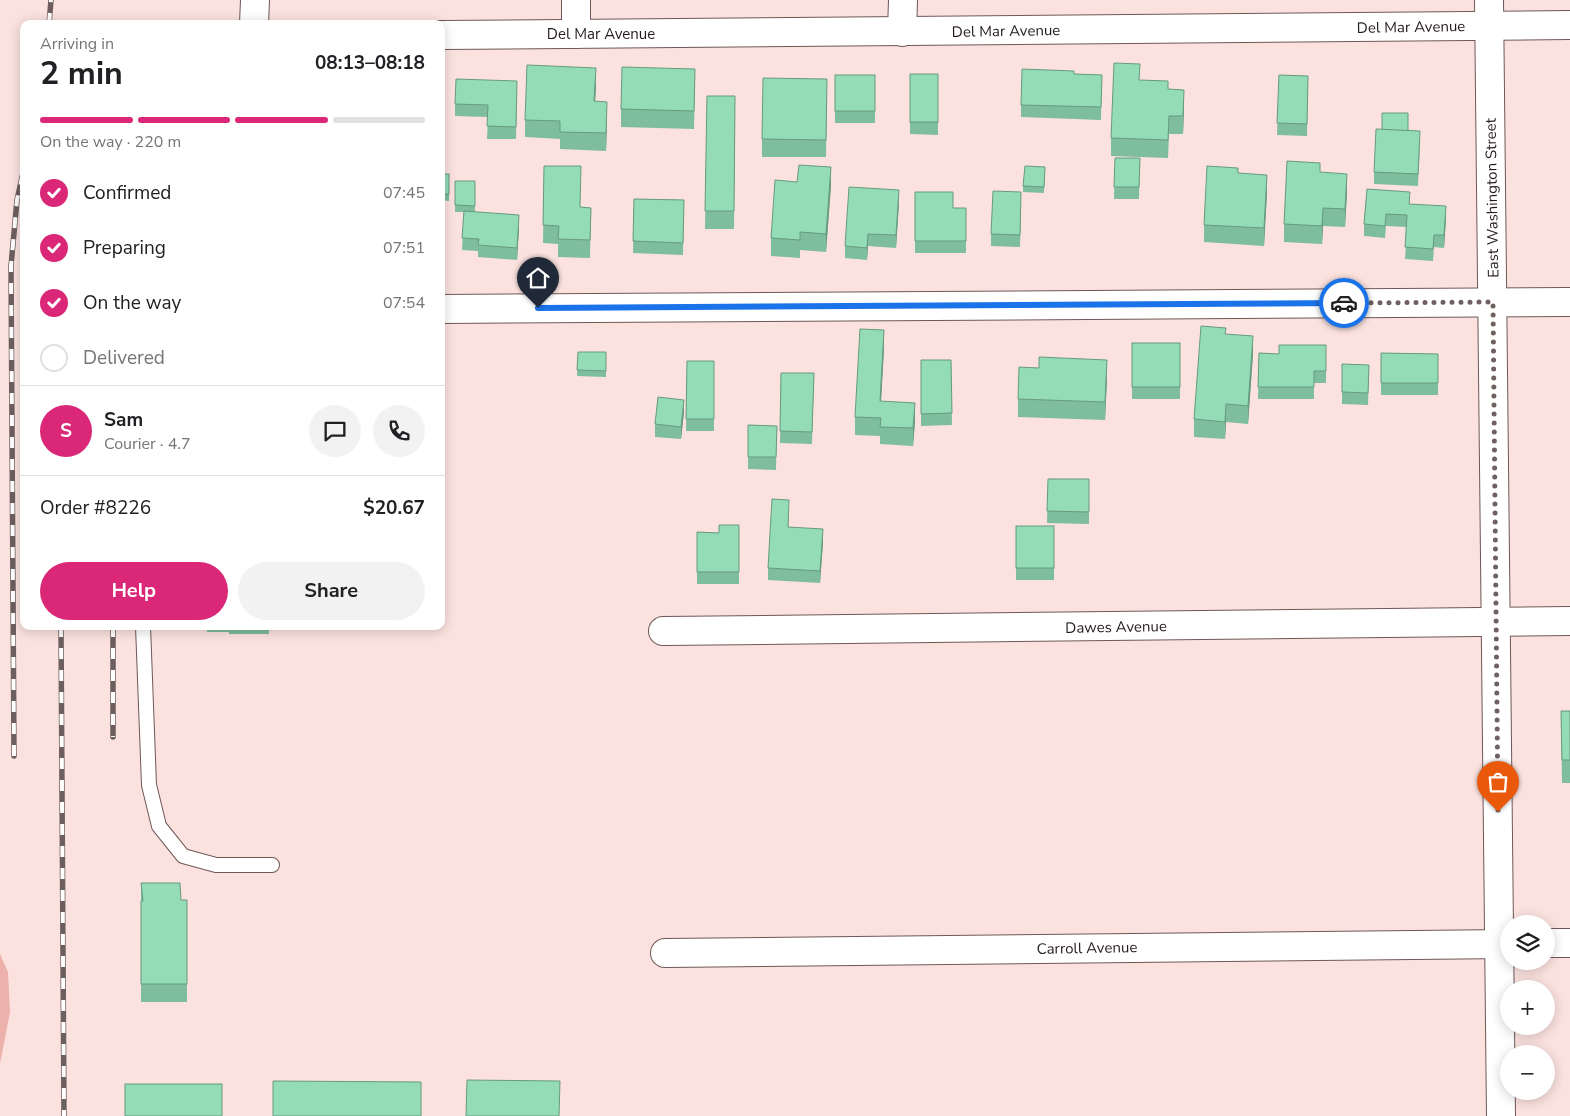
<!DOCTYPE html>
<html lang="en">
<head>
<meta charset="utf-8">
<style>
	:root { --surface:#fff; --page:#f2f2f2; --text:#202124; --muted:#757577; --line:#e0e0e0; --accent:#db2777 }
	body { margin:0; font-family:"Nunito Sans",sans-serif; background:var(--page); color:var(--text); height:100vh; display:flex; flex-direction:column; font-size:19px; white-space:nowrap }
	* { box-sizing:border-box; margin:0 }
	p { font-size:16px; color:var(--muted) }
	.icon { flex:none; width:28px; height:28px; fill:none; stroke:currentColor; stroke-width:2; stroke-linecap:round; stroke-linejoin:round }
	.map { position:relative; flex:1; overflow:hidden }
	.side { position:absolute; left:20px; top:20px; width:425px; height:610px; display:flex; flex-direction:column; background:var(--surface); border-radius:10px; box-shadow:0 2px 12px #0003 }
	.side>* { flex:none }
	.controls { position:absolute; left:1500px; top:915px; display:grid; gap:10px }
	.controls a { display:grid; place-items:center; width:55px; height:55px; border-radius:50%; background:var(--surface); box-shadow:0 2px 12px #0003; font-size:25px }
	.pin { position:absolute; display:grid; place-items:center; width:42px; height:42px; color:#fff; margin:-51px -21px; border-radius:50% 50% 50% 0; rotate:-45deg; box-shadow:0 0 5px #0007 }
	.pin .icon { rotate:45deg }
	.courier { position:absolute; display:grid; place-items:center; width:50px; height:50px; margin:-25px; border:4px solid #1a73e8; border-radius:50%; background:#fff; color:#222; box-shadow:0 1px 6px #0007 }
	.headline em { font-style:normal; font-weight:700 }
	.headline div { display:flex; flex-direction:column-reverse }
	.headline { display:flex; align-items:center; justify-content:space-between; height:85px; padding:0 20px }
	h1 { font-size:32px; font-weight:700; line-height:38px }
	.bar { display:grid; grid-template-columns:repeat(4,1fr); gap:8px 5px; align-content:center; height:60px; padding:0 20px }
	.bar i { height:6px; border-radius:4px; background:var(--line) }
	.bar .current { background:var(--accent) }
	.bar p { grid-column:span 4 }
	.line { display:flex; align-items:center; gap:12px; padding:0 20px; border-top:1px solid var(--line) }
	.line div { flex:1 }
	.round { display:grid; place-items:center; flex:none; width:52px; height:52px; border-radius:26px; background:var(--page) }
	ol { padding:0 20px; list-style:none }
	li { display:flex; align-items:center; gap:15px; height:55px }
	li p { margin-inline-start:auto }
	li .icon { padding:5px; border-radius:50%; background:var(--accent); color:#fff; stroke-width:4 }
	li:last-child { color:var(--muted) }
	li i { width:28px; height:28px; border:2px solid var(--line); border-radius:50% }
	.button { display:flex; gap:10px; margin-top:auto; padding:10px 20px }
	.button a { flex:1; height:58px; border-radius:30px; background:var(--accent); color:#fff; font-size:20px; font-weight:700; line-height:58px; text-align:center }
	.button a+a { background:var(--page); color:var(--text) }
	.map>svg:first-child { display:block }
	.pitch { fill:#ecb1ab }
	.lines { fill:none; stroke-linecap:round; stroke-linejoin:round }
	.service-casing { stroke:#6e5856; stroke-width:16 }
	.minor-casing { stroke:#6e5856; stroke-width:30 }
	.service { stroke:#fff; stroke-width:14 }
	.minor { stroke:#fff; stroke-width:28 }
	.rail-casing { stroke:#6d5f5d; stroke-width:5.5 }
	.rail { stroke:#fff; stroke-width:4; stroke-dasharray:11; stroke-linecap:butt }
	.wall { fill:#7ebd9d }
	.shaded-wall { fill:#679a7f }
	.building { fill:#93dcb6; stroke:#679a7f }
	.done { stroke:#6f615f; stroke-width:5; stroke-dasharray:0 9 }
	.route { stroke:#1a73e8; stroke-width:6 }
	.labels { text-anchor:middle; stroke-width:4; stroke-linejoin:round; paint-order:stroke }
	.street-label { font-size:15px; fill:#241b1a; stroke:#fff }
</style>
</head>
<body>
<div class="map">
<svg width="1570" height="1116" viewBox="0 0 1570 1116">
	<rect width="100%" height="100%" fill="#fbe2df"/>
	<!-- pitch -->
	<polygon class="pitch" points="0,954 8,972 10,1012 0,1064"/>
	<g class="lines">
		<defs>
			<polyline id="service" points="143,626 149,785 159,826 183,856 216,865 272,865"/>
			<g id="minor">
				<polyline points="576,0 576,34"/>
				<polyline points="1489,0 1501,1116"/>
				<polyline points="254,24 255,0"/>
				<polyline points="902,32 903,0"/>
				<polyline points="441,35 1570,25"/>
				<polyline points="441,309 1570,302"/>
				<polyline points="663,631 1570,621"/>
				<polyline points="1546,943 1570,943"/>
				<polyline points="665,953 1509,944"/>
			</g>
		</defs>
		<!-- service casing -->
		<use href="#service" class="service-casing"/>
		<!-- minor casing -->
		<use href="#minor" class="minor-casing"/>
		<!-- service -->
		<use href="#service" class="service"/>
		<!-- minor -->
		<use href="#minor" class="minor"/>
		<defs>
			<g id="rail">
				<polyline points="49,24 51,0"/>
				<polyline points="61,626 64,1116"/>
				<polyline points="113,626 113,737"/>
				<polyline points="14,756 11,266 17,200 24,168"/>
			</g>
		</defs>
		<!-- rail casing -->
		<use href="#rail" class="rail-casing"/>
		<!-- rail -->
		<use href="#rail" class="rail"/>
	</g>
	<!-- wall -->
	<g class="wall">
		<polygon points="910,74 938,74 938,135 910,134"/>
		<polygon points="1074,74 1102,75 1101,120 1021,117 1021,105"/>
		<rect x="835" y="75" width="40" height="48"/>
		<polygon points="1279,75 1308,76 1307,136 1277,135"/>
		<polygon points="1140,80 1168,89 1184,107 1183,134 1169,134 1168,158 1111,156 1111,138"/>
		<polygon points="596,86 595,101 607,120 606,151 560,149 560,139 525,137 525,120"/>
		<polygon points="695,86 694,129 621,127 621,109"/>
		<polygon points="517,93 516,139 487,139 488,117 455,116 455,104"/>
		<polygon points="707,96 735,96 734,229 705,229"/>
		<polygon points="827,97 826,157 762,157 762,139"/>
		<polygon points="1408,131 1420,144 1418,186 1374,184 1374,172"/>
		<polygon points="1115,158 1140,158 1139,199 1114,199"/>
		<polygon points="544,166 580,207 591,208 590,258 558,257 558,244 543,243"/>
		<polygon points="1320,172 1347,192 1345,227 1323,226 1322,244 1284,242 1284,224"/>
		<polygon points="1045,173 1044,193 1023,192 1023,186"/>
		<polygon points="1238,173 1267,192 1264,246 1204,242 1204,225"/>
		<polygon points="441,174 449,174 449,201 441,200"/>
		<polygon points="455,181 475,181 475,212 467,212 519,227 517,260 478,257 478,251 462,250 464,212 455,212"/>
		<polygon points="831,185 826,252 800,250 800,258 771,256 771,238"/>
		<polygon points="1367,189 1410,204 1446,218 1444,248 1434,247 1433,261 1405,259 1407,227 1386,226 1385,238 1364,236 1364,224"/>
		<polygon points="915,192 953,208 966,208 966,253 915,253"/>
		<polygon points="634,199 684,200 683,255 633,253"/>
		<polygon points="899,202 896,248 868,246 867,260 845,258 845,246"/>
		<polygon points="1021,204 1020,247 991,246 991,234"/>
		<polygon points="1226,334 1253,354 1248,424 1226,422 1225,439 1194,437 1194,419"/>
		<rect x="1132" y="343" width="48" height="56"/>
		<polygon points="1326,345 1326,383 1314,383 1314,399 1258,399 1259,353 1279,354"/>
		<polygon points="884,348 881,401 915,421 913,446 880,444 880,436 855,435 855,417"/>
		<polygon points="578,352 606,352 606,377 577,376"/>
		<polygon points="1381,353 1438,354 1438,395 1381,395"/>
		<polygon points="921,360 951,360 952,425 921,426"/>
		<polygon points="687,361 714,361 714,431 686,431"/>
		<polygon points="781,373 814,373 812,444 780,443"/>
		<polygon points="1369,377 1368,405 1342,404 1342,392"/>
		<polygon points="1107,378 1105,420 1018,417 1018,399"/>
		<polygon points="684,412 681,439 655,437 655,424"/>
		<polygon points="748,425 777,426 776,470 748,469"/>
		<polygon points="1048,479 1089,479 1089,524 1047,523"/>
		<polygon points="789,512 788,527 823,542 820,583 768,580 768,568"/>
		<polygon points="739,525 739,584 697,584 697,532 719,533"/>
		<rect x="1016" y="526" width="38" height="54"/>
		<polygon points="207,626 269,626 269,634 229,634 229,632 207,632"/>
		<polygon points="1561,711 1570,711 1570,783 1562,783"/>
		<polygon points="141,883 181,900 187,900 187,1002 141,1002"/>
	</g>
	<!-- shaded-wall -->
	<g class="shaded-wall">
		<polygon points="596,68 596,86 594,119 594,101"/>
		<polygon points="1184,90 1184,107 1183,134 1183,116"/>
		<polygon points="607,102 607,120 606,151 606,133"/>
		<polygon points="831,167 831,185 826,252 826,234"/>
		<polygon points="1347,174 1347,192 1345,227 1345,209"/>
		<polygon points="1267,175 1267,192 1264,246 1264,228"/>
		<polygon points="899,190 899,202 896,248 896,235"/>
		<polygon points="1446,206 1446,218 1444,248 1444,235"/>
		<polygon points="1323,208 1323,226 1322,244 1322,226"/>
		<polygon points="519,215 519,227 517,260 517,248"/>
		<polygon points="868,234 868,246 867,260 867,248"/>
		<polygon points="884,330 884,348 880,419 880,401"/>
		<polygon points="1253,336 1253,354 1248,424 1248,406"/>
		<polygon points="1107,360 1107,378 1105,420 1105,402"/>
		<polygon points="684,400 684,412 681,439 681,427"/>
		<polygon points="915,403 915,421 913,446 913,428"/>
		<polygon points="1226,404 1226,422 1225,439 1225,422"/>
		<polygon points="823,529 823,542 820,583 820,571"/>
	</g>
	<!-- building -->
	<g class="building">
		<polygon points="1114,63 1140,64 1139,80 1168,81 1168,89 1184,90 1183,116 1169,116 1168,140 1111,138"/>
		<polygon points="527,65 596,68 594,101 607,102 606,133 560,132 560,121 525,120"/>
		<polygon points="622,67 695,69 694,111 621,109"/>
		<polygon points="1022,69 1074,71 1074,74 1102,75 1101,107 1021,105"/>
		<rect x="910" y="74" width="28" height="48"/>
		<rect x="835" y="75" width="40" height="36"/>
		<polygon points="1279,75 1308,76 1307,124 1277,123"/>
		<polygon points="763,78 827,79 826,140 762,139"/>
		<polygon points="456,79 517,81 516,127 487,126 488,105 455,104"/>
		<polygon points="707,96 735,96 734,211 705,211"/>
		<polygon points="1382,113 1408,113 1408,131 1382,130"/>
		<polygon points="1376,129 1420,131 1418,174 1374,172"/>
		<polygon points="1115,158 1140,158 1139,187 1114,187"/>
		<polygon points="1287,161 1320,163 1320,172 1347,174 1345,209 1323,208 1322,226 1284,224"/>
		<polygon points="799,165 831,167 826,234 800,232 800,240 771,238 775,180 797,182"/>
		<polygon points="544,166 581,166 580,207 591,208 590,240 558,239 559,226 543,225"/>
		<polygon points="1025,166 1045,167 1044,187 1023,186"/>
		<polygon points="1207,166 1238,168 1238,173 1267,175 1264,228 1204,225"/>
		<rect x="441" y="174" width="8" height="20"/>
		<polygon points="455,181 475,181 475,206 455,205"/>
		<polygon points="849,187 899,190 896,235 868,234 867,248 845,246"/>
		<polygon points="1367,189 1410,192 1409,204 1446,206 1444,235 1434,235 1433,249 1405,247 1407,215 1386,214 1385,226 1364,224"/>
		<polygon points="993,191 1021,192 1020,235 991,234"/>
		<polygon points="915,192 953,192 953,208 966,208 966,241 915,241"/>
		<polygon points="634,199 684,200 683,243 633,241"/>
		<polygon points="464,211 519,215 517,248 478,245 479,239 462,238"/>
		<polygon points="1201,326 1226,328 1225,334 1253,336 1248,406 1226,404 1225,422 1194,419"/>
		<polygon points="860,329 884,330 880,401 915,403 913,428 880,427 881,418 855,417"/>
		<rect x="1132" y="343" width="48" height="44"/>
		<polygon points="1279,345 1326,345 1326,371 1314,371 1314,387 1258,387 1259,353 1279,354"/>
		<polygon points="578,352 606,352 606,371 577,370"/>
		<polygon points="1381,353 1438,354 1438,383 1381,383"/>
		<polygon points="1039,357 1107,360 1105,402 1018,399 1019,367 1039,368"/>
		<polygon points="921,360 951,360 952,413 921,414"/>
		<polygon points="687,361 714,361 714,419 686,419"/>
		<polygon points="1342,364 1369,365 1368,393 1342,392"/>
		<polygon points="781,373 814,373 812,432 780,431"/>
		<polygon points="658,397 684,400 681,427 655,424"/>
		<polygon points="748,425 777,426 776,457 748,457"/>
		<polygon points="1048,479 1089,479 1089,512 1047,511"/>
		<polygon points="772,499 789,500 788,527 823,529 820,571 768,568"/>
		<polygon points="719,525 739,525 739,572 697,572 697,532 719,533"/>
		<rect x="1016" y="526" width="38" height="42"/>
		<polygon points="1561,711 1570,711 1570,760 1562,760"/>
		<polygon points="141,883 180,883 181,900 187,900 187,984 141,984 141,901 143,901"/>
		<polygon points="467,1080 560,1081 559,1116 466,1116"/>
		<polygon points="273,1081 421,1082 421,1116 273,1116"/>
		<rect x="125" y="1084" width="97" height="32"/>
	</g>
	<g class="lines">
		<!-- done -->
		<polyline class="done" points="1344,303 1493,302 1498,812"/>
		<!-- route -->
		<polyline class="route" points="538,308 1344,303"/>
	</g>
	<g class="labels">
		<!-- street labels -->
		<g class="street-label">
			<text transform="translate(1411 27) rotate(-1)" y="5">Del Mar Avenue</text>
			<text transform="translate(1006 31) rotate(-1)" y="5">Del Mar Avenue</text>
			<text x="601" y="39">Del Mar Avenue</text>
			<text transform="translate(1492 198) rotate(-91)" y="5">East Washington Street</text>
			<text transform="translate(1116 627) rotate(-1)" y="5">Dawes Avenue</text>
			<text transform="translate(1087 948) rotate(-1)" y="5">Carroll Avenue</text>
		</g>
	</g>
</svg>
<div class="controls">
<a><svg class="icon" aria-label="layers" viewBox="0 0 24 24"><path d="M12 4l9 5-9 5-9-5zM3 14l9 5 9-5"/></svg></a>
<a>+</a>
<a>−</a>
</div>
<div class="pin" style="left:1498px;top:812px;background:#ea580c"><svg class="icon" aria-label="bag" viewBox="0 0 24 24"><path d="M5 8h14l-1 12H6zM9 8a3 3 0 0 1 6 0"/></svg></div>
<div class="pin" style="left:538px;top:308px;background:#1f2937"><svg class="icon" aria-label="home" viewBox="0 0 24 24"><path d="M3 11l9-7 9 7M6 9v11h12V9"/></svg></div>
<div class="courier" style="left:1344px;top:303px"><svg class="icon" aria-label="car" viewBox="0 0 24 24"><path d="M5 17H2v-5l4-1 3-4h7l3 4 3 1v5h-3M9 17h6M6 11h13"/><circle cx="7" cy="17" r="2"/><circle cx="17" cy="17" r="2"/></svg></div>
<section class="side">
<div class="headline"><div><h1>2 min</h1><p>Arriving in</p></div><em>08:13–08:18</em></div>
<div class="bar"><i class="current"></i><i class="current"></i><i class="current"></i><i></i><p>On the way · 220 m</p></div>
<ol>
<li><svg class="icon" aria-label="check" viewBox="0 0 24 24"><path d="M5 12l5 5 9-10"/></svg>Confirmed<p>07:45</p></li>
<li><svg class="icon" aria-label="check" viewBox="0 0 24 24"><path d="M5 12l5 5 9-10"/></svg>Preparing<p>07:51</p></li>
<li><svg class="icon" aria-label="check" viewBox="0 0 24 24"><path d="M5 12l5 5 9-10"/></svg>On the way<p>07:54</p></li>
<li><i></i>Delivered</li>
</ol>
<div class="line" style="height:90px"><b class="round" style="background:var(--accent);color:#fff">S</b><div><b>Sam</b><p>Courier · 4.7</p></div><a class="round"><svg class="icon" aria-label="chat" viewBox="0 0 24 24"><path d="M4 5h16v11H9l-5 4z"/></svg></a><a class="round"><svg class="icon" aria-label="phone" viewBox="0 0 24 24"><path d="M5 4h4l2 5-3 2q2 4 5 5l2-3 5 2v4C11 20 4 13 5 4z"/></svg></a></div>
<div class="line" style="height:65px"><div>Order #8226</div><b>$20.67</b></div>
<div class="button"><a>Help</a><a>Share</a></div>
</section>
</div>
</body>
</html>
